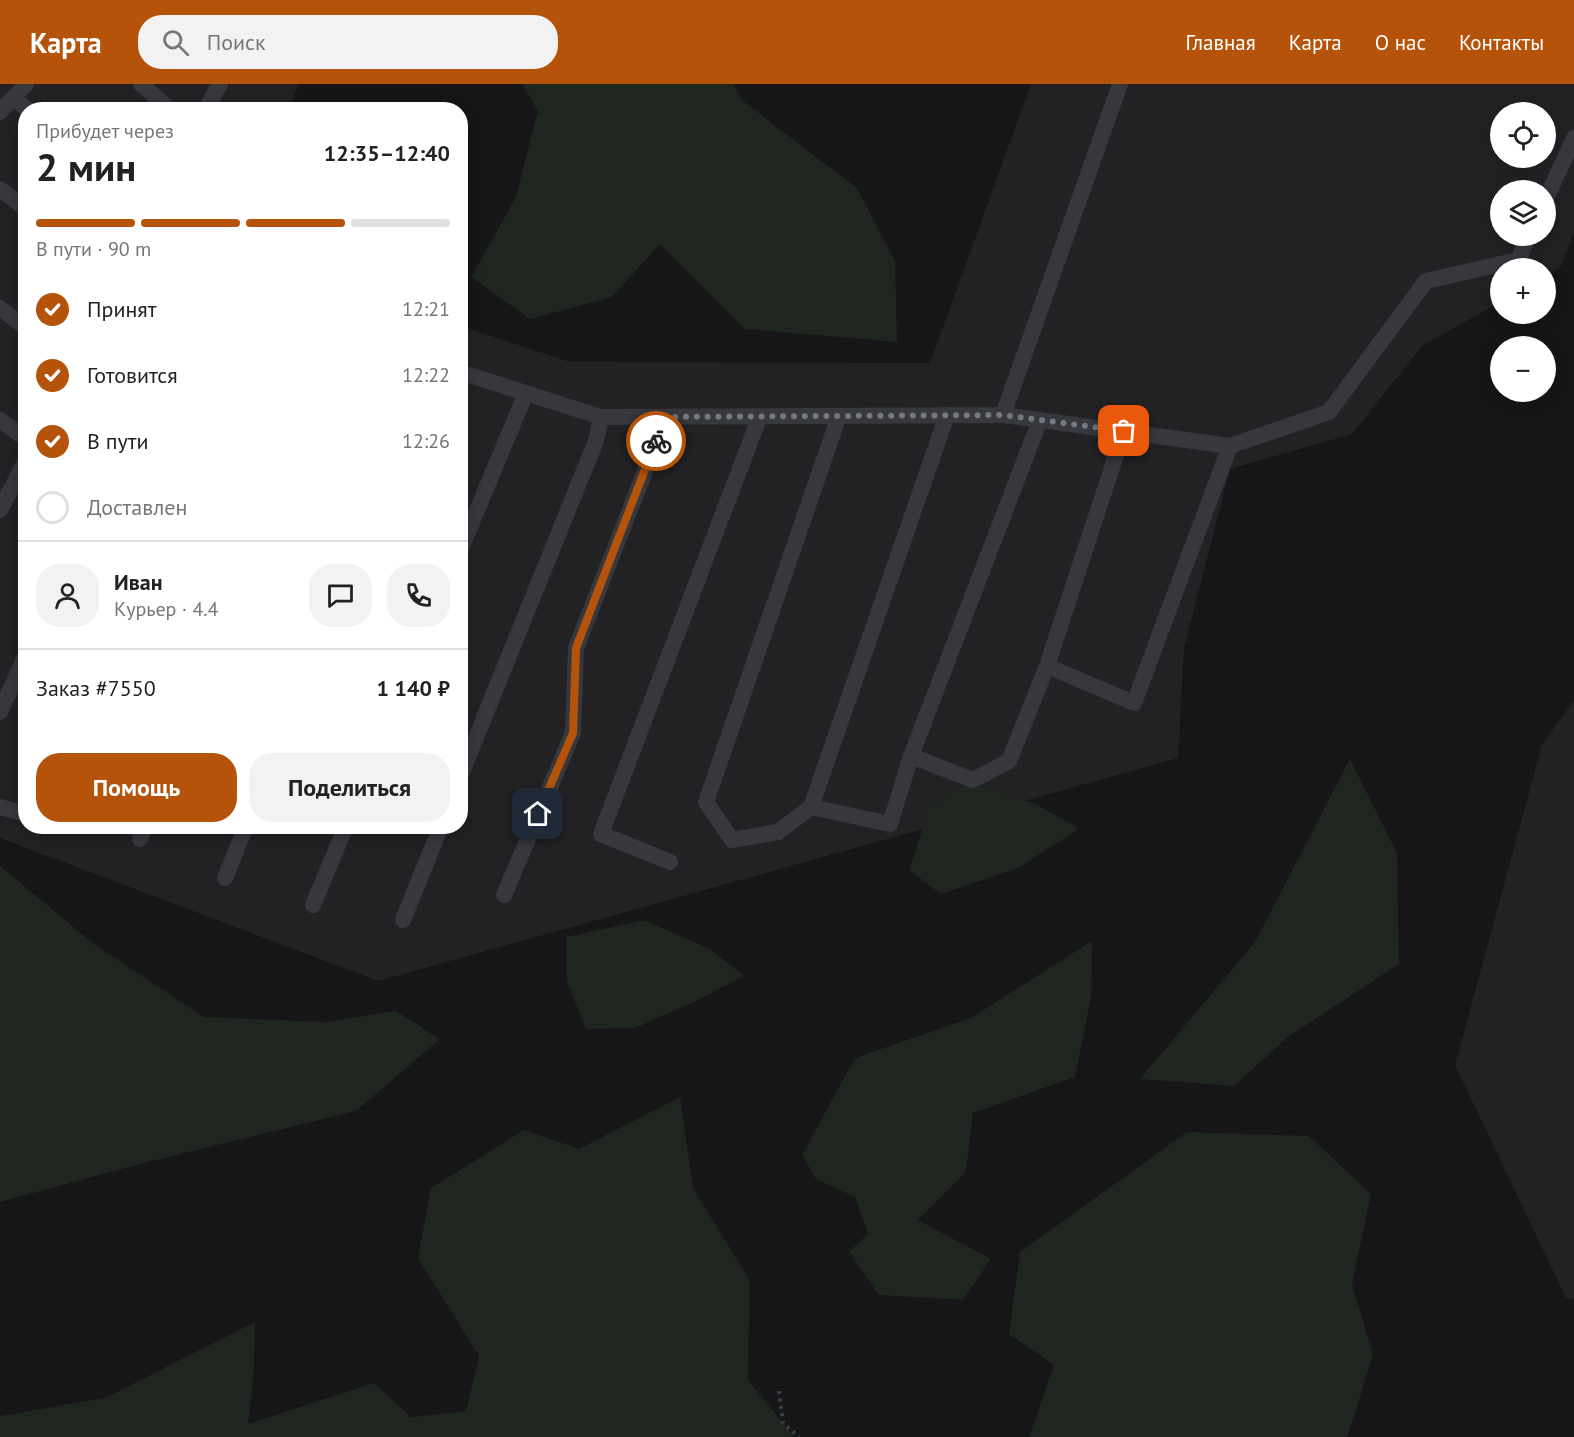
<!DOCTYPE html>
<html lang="ru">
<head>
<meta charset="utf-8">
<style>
	:root { --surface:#fff; --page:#f2f2f2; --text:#222; --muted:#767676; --line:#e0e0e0; --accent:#b45309 }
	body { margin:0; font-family:"PT Sans",sans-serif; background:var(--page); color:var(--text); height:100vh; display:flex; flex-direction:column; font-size:22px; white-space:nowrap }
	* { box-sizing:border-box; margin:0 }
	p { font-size:20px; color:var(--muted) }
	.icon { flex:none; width:33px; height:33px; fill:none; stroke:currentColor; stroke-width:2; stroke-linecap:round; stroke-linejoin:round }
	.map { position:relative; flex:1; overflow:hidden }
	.panel { position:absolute; left:18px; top:18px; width:450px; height:732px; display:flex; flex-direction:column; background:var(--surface); border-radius:24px; box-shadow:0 3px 15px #0003 }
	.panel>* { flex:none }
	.controls { position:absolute; left:1490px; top:18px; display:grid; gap:12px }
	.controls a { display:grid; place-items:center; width:66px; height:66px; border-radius:50%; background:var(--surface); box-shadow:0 3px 15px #0003; font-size:30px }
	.pin { position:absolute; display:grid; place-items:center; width:51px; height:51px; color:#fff; margin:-26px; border-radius:12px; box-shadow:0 3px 9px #0006 }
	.courier { position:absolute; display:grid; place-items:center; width:60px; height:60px; margin:-30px; border:4px solid #b45309; border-radius:50%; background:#fff; color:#222; box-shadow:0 2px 8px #0007 }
	.summary em { font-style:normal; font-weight:700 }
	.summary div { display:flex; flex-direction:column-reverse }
	.summary { display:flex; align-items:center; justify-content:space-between; height:102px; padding:0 18px }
	h1 { font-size:39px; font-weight:700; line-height:45px }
	.bar { display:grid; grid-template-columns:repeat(4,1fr); gap:9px 6px; align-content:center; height:72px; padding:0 18px }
	.bar i { height:8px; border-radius:4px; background:var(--line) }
	.bar .on { background:var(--accent) }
	.bar p { grid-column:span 4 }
	.line { display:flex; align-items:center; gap:15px; padding:0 18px; border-top:2px solid var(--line) }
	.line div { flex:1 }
	.round { display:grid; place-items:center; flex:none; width:63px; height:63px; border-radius:24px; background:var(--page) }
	ol { padding:0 18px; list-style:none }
	li { display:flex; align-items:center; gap:18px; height:66px }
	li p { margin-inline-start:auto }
	li .icon { padding:6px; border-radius:50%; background:var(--accent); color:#fff; stroke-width:4 }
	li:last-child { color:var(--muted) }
	li i { width:33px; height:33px; border:3px solid var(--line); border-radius:50% }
	.primary-button { display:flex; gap:12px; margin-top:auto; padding:12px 18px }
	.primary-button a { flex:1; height:69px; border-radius:24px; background:var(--accent); color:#fff; font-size:24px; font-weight:700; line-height:69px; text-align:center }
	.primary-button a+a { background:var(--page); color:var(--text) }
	header { display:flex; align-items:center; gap:36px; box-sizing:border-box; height:84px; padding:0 30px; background:var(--accent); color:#fff }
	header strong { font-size:28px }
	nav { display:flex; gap:33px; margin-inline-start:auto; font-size:21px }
	.search { width:420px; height:54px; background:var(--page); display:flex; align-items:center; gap:15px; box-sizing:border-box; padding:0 21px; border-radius:24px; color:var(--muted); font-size:22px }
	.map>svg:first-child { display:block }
	.built { fill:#222225; fill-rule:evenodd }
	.green { fill:#1e261f }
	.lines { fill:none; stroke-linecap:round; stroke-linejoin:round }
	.path { stroke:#3d3f44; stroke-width:4; stroke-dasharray:3 4.5; stroke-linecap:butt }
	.service { stroke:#37383d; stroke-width:16 }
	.done { stroke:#757880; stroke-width:6; stroke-dasharray:0 10.8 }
	.route { stroke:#b45309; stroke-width:8 }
</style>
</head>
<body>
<header>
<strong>Карта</strong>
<div class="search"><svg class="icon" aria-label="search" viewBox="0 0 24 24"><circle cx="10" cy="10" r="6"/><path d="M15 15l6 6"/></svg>Поиск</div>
<nav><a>Главная</a><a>Карта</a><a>О нас</a><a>Контакты</a></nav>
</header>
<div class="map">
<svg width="1574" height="1353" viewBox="0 0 1574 1353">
	<rect width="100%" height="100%" fill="#161618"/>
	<!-- built -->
	<g class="built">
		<path d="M0,0H298L290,25L26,26V742H460L461,242L570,278L930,279L1031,0H1574V148L1560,184L1545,192V184H1500V218L1422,262L1352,350L1230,385L1184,564L1178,674L378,897L0,754ZM1500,28H1545V74H1500ZM1500,106H1545V152H1500Z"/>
		<polygon points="1574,616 1574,1215 1566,1214 1455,981 1542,661"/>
	</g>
	<!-- green -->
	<g class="green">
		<polygon points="522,0 733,0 743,17 857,104 895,177 897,258 745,245 660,160 612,213 530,235 471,193 516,113 538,27"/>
		<polygon points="1350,675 1397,769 1399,880 1288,953 1234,1002 1140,995 1255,858"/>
		<polygon points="965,700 1034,719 1079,745 1018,784 941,810 909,786 929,725"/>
		<polygon points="0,782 94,860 204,933 326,938 396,927 440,955 356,1027 140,1080 0,1118"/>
		<polygon points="644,836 710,865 744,892 696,917 635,944 586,945 567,898 566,853"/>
		<polygon points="1092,857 1091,913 1075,993 973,1029 966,1088 918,1136 991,1175 963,1216 879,1211 849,1168 868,1150 855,1113 816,1095 802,1071 855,974 971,934"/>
		<polygon points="680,1013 693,1104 750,1197 748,1296 794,1353 0,1353 0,1332 105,1314 255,1238 254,1286 248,1340 374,1299 411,1333 466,1327 479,1272 418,1174 431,1104 524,1046 579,1065"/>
		<polygon points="1187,1048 1309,1052 1371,1110 1352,1200 1373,1271 1348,1351 1345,1353 1029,1353 1054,1281 1009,1250 1020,1168"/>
	</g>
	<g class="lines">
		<!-- path -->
		<polyline class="path" points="779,1307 783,1339 799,1353"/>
		<!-- service -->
		<g class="service">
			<polyline points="141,0 170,26"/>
			<polyline points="13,14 28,26"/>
			<polyline points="205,26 220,0"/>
			<polyline points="0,28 26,0"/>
			<polyline points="0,105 26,125"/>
			<polyline points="1545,117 1574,54"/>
			<polyline points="0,224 26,244"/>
			<polyline points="460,288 601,333 1003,331 1120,0"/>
			<polyline points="1003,331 1230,362"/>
			<polyline points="839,332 706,718 732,756 778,748 811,723 890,740 911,672 1040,336"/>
			<polyline points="0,336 26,355"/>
			<polyline points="0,426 26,376"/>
			<polyline points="460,467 526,309"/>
			<polyline points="1047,582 1124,347"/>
			<polyline points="0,628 26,571"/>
			<polyline points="911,672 973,696 1009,677 1047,582 1134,619 1230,362 1329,328 1426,197 1518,176 1529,152"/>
			<polyline points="460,693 596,357 601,333"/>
			<polyline points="0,723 26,730"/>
			<polyline points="811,723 947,331"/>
			<polyline points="140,755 145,742"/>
			<polyline points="670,778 601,750 760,332"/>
			<polyline points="225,794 246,742"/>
			<polyline points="504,811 573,649 576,564 656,359 656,333"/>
			<polyline points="313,821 346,742"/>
			<polyline points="403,836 441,742"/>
		</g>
	</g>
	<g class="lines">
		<!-- done -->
		<polyline class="done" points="656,357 656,333 1003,331 1124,347"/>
		<!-- route -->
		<polyline class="route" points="538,730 573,649 576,564 656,357"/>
	</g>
</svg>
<div class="controls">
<a><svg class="icon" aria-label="locate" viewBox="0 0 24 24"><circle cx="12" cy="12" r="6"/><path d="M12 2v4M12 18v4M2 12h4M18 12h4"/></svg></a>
<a><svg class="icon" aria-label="layers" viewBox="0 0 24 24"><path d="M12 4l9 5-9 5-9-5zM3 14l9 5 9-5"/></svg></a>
<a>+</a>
<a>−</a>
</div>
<div class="pin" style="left:1124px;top:347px;background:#ea580c"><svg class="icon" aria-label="bag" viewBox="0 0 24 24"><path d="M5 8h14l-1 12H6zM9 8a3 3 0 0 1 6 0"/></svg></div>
<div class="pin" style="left:538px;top:730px;background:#1f2937"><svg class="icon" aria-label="home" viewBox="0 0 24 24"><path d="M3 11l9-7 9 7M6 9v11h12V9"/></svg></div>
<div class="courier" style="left:656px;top:357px"><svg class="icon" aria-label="bike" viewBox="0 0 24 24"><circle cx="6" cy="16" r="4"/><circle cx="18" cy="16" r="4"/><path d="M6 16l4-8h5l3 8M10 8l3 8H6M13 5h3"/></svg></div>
<section class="panel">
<div class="summary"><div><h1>2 мин</h1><p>Прибудет через</p></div><em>12:35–12:40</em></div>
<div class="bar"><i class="on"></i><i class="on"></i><i class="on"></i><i></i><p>В пути · 90 m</p></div>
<ol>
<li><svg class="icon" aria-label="check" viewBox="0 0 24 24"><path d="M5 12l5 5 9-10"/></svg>Принят<p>12:21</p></li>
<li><svg class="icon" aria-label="check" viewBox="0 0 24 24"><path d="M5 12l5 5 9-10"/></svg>Готовится<p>12:22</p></li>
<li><svg class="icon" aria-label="check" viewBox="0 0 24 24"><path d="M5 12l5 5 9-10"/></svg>В пути<p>12:26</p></li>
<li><i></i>Доставлен</li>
</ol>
<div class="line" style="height:108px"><a class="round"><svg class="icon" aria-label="person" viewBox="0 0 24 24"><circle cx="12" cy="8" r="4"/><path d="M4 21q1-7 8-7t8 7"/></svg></a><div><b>Иван</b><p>Курьер · 4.4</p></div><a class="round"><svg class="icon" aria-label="chat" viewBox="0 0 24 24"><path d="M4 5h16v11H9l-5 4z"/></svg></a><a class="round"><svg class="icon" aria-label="phone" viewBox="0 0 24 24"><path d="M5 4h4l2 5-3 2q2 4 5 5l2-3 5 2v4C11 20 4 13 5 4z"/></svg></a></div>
<div class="line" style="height:78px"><div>Заказ #7550</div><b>1 140 ₽</b></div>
<div class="primary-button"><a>Помощь</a><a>Поделиться</a></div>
</section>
</div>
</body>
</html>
